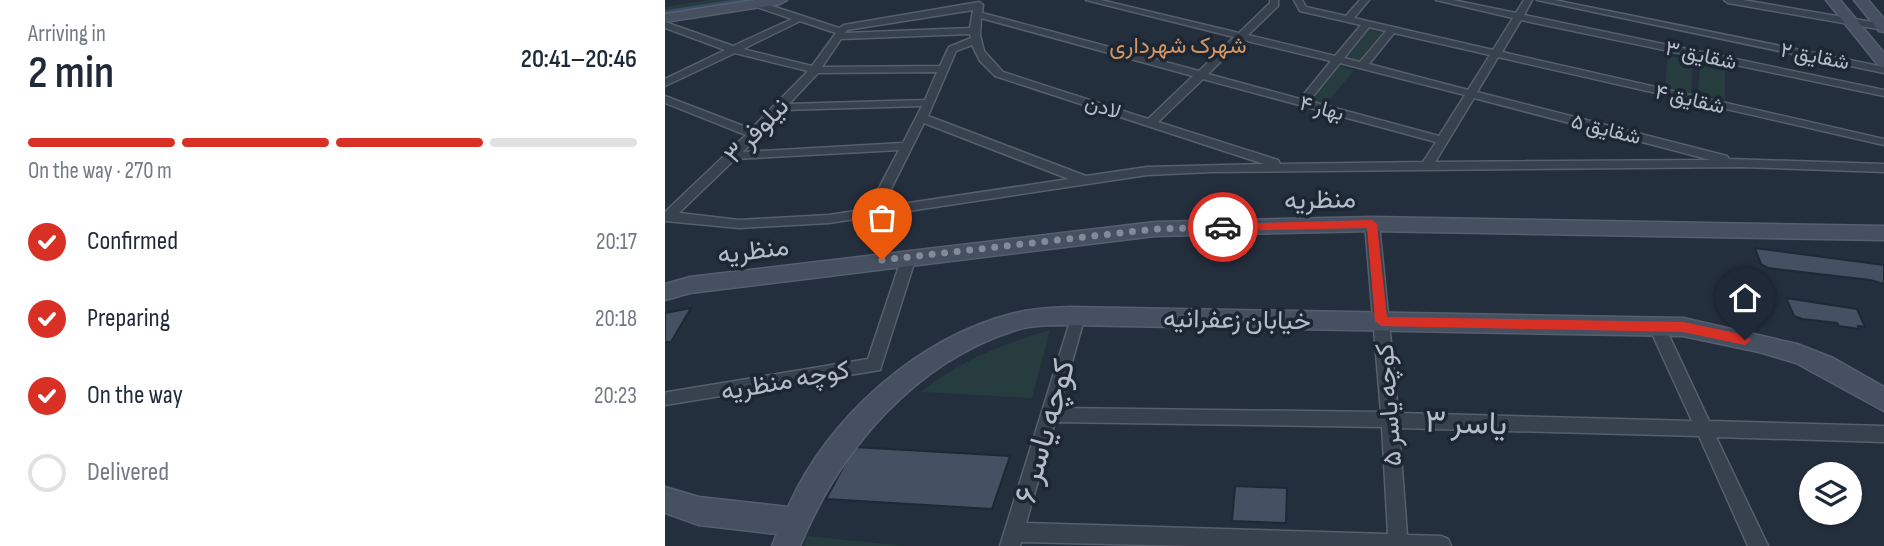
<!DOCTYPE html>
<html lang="en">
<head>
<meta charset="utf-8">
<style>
	:root { --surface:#fff; --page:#f6f6f7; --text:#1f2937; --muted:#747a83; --line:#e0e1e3; --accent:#d93025 }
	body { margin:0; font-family:"Sofia Sans Condensed",Vazirmatn,sans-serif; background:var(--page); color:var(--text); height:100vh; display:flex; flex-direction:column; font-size:26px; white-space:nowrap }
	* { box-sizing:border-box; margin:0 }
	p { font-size:23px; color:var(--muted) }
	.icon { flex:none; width:38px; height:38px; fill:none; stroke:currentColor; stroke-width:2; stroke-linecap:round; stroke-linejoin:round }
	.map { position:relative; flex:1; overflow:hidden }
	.drawer { display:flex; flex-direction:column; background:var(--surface); width:665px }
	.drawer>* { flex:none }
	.fabs { position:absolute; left:1134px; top:462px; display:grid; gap:14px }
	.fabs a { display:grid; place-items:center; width:63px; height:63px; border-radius:50%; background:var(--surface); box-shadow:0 2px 5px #0004; font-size:35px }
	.pin { position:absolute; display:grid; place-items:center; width:60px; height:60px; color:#fff; margin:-72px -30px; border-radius:50% 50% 50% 0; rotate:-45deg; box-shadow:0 0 7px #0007 }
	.pin .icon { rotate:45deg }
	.courier { position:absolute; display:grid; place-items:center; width:70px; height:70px; margin:-35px; border:5px solid #d93025; border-radius:50%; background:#fff; color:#222; box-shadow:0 2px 9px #0007 }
	.summary em { font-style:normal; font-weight:600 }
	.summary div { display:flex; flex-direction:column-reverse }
	.summary { display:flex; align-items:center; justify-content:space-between; height:119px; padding:0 28px }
	h1 { font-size:46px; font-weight:600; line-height:52px }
	.bar { display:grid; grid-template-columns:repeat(4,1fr); gap:10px 7px; align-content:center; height:84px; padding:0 28px }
	.bar i { height:9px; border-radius:5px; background:var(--line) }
	.bar .active { background:var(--accent) }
	.bar p { grid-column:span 4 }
	ol { padding:0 28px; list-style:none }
	li { display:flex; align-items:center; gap:21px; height:77px }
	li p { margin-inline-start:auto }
	li .icon { padding:7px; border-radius:50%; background:var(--accent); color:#fff; stroke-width:4 }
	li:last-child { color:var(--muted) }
	li i { width:38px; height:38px; border:4px solid var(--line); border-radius:50% }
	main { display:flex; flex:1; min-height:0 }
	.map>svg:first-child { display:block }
	.green { fill:#263c3f }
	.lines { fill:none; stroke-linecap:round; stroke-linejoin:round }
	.stream { stroke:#394c67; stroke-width:3.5 }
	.building { fill:#455162; stroke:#1f2835; stroke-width:2 }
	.street-casing { stroke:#565f6c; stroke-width:3 }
	.secondary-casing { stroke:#565f6c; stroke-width:3 }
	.street { fill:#38414e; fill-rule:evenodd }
	.secondary { fill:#465061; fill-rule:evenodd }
	.route { fill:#d93025 }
	.done { stroke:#828b98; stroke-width:7; stroke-dasharray:0 12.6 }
	.labels { text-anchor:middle; stroke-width:7; stroke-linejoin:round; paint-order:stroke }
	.far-street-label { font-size:21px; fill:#b4bcc9; stroke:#1d2633 }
	.far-neighbourhood-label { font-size:23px; fill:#d59563; stroke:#1d2633 }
	.street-label { font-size:26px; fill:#b4bcc9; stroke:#1d2633 }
	.near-street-label { font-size:32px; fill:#b4bcc9; stroke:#1d2633 }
</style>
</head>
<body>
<main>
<section class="drawer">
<div class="summary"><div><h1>2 min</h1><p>Arriving in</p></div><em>20:41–20:46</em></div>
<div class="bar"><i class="active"></i><i class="active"></i><i class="active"></i><i></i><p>On the way · 270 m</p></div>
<ol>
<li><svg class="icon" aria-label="check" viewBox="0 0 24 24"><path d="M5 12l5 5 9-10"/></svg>Confirmed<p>20:17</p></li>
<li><svg class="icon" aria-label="check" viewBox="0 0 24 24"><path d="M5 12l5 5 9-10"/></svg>Preparing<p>20:18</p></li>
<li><svg class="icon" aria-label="check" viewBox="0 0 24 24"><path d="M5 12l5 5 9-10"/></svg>On the way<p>20:23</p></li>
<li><i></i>Delivered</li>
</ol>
</section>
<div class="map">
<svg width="1219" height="546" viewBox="0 0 1219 546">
	<rect width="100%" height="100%" fill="#242f3e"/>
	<!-- green -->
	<g class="green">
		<polygon points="44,0 95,0 0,15 0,7"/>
		<polygon points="703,28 718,31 694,61 679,57"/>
		<polygon points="1003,56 1028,60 1026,93 1000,87"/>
		<polygon points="1035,62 1060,67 1060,100 1033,94"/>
		<polygon points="673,66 689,70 661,105 644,100"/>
		<path d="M385,330L367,398L256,392C295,360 338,344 385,330Z"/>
		<polygon points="142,536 241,546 139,546"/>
	</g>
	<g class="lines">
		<!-- stream -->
		<polyline class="stream" points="0,12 78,0"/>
	</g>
	<!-- building -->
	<g class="building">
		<polygon points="1090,248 1219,265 1219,284 1205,280 1103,268 1096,264"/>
		<polygon points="1121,298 1192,309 1200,327 1193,326 1194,329 1174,326 1172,323 1137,319 1129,316"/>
		<polygon points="26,308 6,342 0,342 0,313"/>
		<polygon points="189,447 345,456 327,509 161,499"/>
		<polygon points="570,486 622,488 621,523 567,521"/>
	</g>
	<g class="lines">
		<defs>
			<g id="street">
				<path d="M421,0H436L574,33L605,3V0H613V6L583,35L670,56L696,25L635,11L629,0H637L641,7L681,16L695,0H704L689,18L828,50L848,18L771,0H788L851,13L859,0H867L859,15L1219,90V96L856,20L837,52L1219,139V145L833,57L812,92L1062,156L1064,159L1219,164V172L1076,167L547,172L482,175L164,223L74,228L0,221V212L81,135L0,103V96L86,129L143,71L70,53L0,86V79L60,50L0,28V22L68,46L127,19L89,6L88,4L92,1L174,28L179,25L314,2L318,5L317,13L534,71L569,37ZM308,10L305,28L180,33L182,30ZM316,18L528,76L483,119L338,72L319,51L315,35ZM135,21L171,33L147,66L78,49ZM704,27L721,31L695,62L679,58ZM729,33L825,55L803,90L704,64ZM305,34L306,38L284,47L275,66L157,67L176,39ZM578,40L666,61L635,99L543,74ZM307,45L315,61L330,76L599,164L482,167L421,176L263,116L291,51ZM675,63L800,95L774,136L644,101ZM272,72L260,100L124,104L153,73ZM538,79L771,142L758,162L615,164L613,160L493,122ZM809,98L1046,160L770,162ZM257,106L238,143L78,152L117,110ZM259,123L404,179L217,207ZM234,150L203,209L164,215L74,220L14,213L70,159Z"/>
				<polygon points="872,0 889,0 1219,67 1219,73"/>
				<polygon points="1059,0 1078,0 1219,24 1219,30 1063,3"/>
				<path d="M707,220L714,224L733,413L1027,421L984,327L987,323H997L1000,327L1044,421L1219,426V442L1051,437L1103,546H1083L1034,436L734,428L742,535L776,536L783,539L786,546H529L356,542L355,546H335L408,312H418L420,316L394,408L716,412L700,224ZM390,422L717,427L723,534L361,523Z"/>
				<polygon points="244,252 251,257 215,370 0,405 0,393 3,392 203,359 237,257"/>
			</g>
			<g id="secondary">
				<polygon points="90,0 122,0 115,4 0,22 0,14"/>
				<polygon points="1161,0 1175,0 1219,53 1219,67 1214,66"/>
				<polygon points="1189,0 1203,0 1219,19 1219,32 1214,31"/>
				<polygon points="707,217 1219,226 1219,240 707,231 490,236 25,293 0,300 0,284 25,277 490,222"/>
				<path d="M404,307L1018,318L1132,344L1168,358L1219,387V411L1131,363L1094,352L1018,336L404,325C387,325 368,325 351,330C249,362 175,450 135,546H107L112,534L34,525L0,513V487L34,497L123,507C164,417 253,337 350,313C368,308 386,308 404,307Z"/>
			</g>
		</defs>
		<!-- street casing -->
		<use href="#street" class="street-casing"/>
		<!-- secondary casing -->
		<use href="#secondary" class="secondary-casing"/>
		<!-- street -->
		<use href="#street" class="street"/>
		<!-- secondary -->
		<use href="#secondary" class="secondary"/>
	</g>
	<!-- route -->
	<polygon class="route" points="707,220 712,224 722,317 1018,322 1080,335 1086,340 1080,345 1018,332 716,326 710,321 702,228 558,231 553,227 558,224"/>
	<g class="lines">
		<!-- done -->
		<polyline class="done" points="217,260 490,229 558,227"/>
	</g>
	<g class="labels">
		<!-- far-street labels -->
		<g class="far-street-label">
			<text transform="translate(1036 55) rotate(12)" y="7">شقایق ۳</text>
			<text transform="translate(1150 56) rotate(11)" y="7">شقایق ۲</text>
			<text transform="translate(1025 99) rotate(13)" y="7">شقایق ۴</text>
			<text transform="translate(438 107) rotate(18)" y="7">لادن</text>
			<text transform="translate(657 108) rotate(15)" y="7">بهار ۴</text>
			<text transform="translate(941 129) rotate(14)" y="7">شقایق ۵</text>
		</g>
		<!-- far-neighbourhood labels -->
		<g class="far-neighbourhood-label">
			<text x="513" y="53">شهرک شهرداری</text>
		</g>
		<!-- street labels -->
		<g class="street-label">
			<text transform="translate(91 130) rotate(-46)" y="9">نیلوفر ۳</text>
			<text transform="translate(655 199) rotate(-1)" y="9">منظریه</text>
			<text transform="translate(88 250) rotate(-7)" y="9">منظریه</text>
			<text transform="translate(572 319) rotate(1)" y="9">خیابان زعفرانیه</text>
			<text transform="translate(120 380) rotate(-10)" y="9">کوچه منظریه</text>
			<text transform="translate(723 405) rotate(-94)" y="9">کوچه یاسر ۵</text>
		</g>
		<!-- near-street labels -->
		<g class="near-street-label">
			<text transform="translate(801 422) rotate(2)" y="11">یاسر ۳</text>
			<text transform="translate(379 431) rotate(-74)" y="11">کوچه یاسر ۶</text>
		</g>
	</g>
</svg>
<div class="fabs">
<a><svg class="icon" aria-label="layers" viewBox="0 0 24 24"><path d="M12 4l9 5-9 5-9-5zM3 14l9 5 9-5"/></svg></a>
</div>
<div class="pin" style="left:217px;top:260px;background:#ea580c"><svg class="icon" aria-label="bag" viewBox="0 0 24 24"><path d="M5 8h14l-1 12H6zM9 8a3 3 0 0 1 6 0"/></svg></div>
<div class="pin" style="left:1080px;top:340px;background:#1f2937"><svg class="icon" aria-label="home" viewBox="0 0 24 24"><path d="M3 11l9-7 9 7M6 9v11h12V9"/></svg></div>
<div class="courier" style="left:558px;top:227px"><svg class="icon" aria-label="car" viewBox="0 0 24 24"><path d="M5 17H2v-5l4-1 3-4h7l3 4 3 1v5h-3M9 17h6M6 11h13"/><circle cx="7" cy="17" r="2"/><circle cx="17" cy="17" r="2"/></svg></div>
</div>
</main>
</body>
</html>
